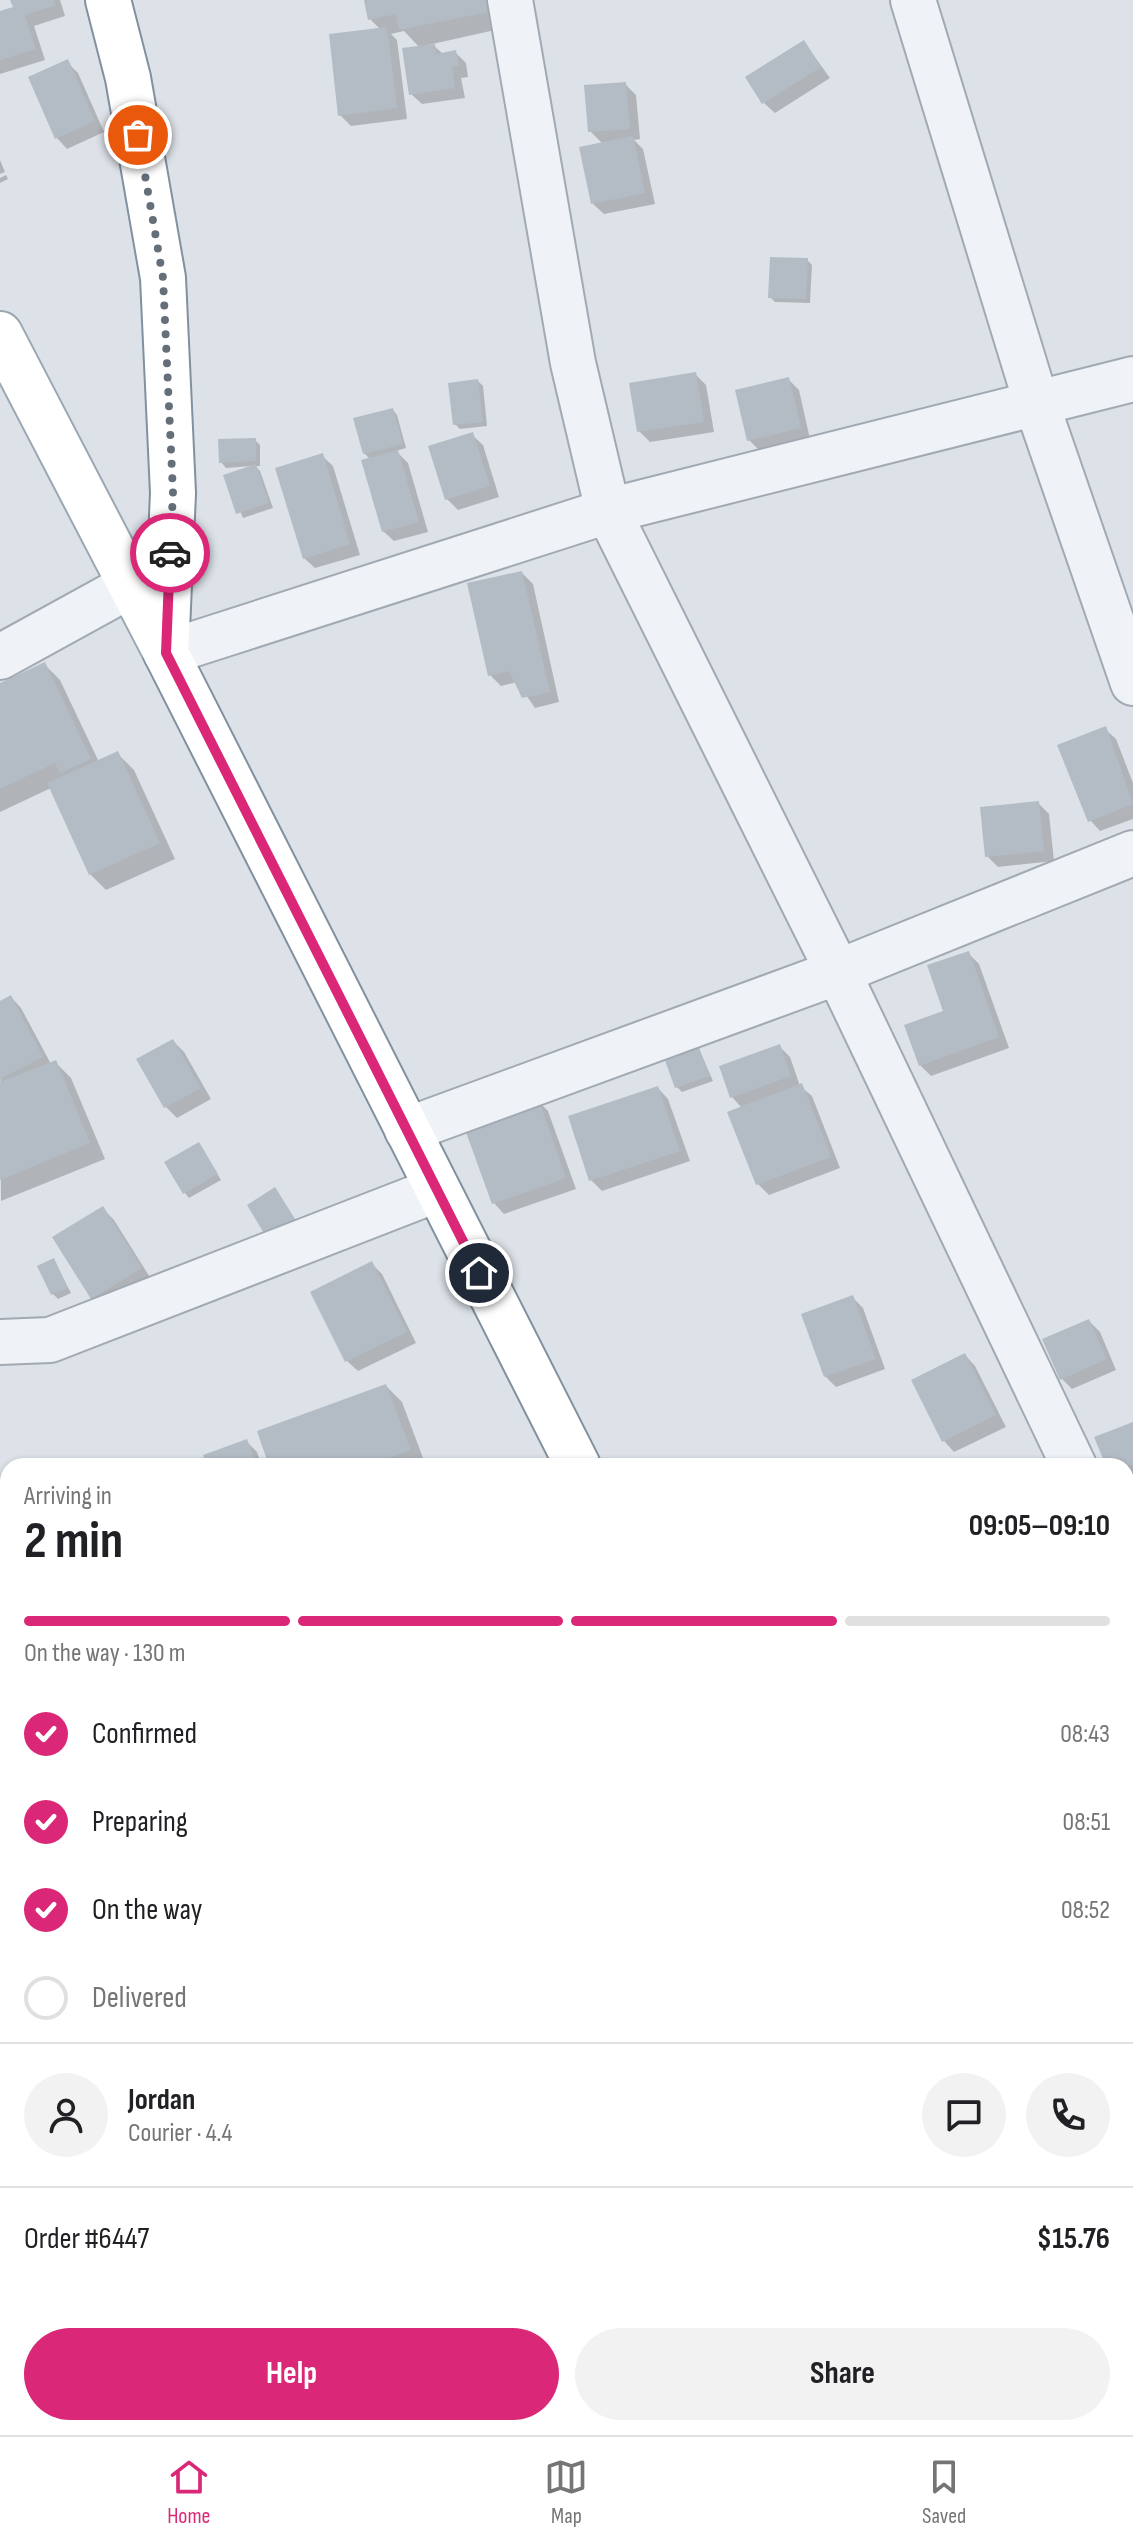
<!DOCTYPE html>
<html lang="en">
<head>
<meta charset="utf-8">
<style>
	:root { --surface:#fff; --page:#f2f2f2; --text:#202124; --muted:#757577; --line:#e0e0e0; --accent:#db2777 }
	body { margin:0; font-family:"Sofia Sans Condensed",sans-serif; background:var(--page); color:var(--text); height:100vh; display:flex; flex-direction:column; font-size:30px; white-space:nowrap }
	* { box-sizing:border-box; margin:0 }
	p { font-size:26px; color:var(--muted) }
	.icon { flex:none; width:44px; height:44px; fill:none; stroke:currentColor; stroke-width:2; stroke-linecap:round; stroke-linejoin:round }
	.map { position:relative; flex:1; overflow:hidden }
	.details { position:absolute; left:0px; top:1458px; width:1134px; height:978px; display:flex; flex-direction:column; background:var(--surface); border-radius:24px 24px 0 0; box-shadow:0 2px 6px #0004 }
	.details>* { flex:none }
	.pin { position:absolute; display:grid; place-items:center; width:68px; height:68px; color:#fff; margin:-34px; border:4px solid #fff; border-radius:50%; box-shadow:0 2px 8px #0007 }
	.courier { position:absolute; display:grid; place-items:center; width:80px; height:80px; margin:-40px; border:6px solid #db2777; border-radius:50%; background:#fff; color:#222; box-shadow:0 2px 10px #0007 }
	.overview em { font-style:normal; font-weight:700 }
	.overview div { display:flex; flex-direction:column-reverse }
	.overview { display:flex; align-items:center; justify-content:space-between; height:136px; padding:0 24px }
	h1 { font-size:52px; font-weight:700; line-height:60px }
	.bar { display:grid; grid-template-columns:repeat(4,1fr); gap:12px 8px; align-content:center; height:96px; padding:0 24px }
	.bar i { height:10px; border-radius:6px; background:var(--line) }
	.bar .on { background:var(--accent) }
	.bar p { grid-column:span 4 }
	.line { display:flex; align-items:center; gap:20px; padding:0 24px; border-top:2px solid var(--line) }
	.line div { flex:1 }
	.round { display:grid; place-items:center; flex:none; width:84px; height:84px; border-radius:42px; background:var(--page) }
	ol { padding:0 24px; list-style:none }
	li { display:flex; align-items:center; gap:24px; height:88px }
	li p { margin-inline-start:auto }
	li .icon { padding:8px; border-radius:50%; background:var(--accent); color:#fff; stroke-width:4 }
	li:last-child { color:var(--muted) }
	li i { width:44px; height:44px; border:4px solid var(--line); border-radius:50% }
	.cta { display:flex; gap:16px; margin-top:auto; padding:16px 24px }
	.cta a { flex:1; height:92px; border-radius:48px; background:var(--accent); color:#fff; font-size:32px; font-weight:700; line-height:92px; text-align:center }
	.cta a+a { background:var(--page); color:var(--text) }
	.tabs { display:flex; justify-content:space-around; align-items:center; height:112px; border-top:2px solid var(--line); background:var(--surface); font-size:22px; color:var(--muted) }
	.tabs a { display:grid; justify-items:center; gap:4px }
	.tabs .on { color:var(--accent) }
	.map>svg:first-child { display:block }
	.shadow { fill:#0003 }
	.building { fill:#b3bcc5 }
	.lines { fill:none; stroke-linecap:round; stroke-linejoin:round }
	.minor-casing { stroke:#a1a9b2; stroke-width:48 }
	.major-casing { stroke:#9aa8b4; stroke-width:48 }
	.highway-casing { stroke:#82919f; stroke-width:48 }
	.minor { stroke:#eff2f6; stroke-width:44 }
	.major { stroke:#fff; stroke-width:44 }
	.highway { stroke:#fff; stroke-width:44 }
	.done { stroke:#646f7a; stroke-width:8; stroke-dasharray:0 14.4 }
	.route { stroke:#db2777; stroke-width:10 }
</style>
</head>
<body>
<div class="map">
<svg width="1133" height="2435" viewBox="0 0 1133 2435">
	<rect width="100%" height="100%" fill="#dce2e8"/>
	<!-- shadow -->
	<g class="shadow">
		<polygon points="13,0 60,0 65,16 34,26 45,60 0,74 0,13 15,8"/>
		<polygon points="366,0 498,0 504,28 419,47 404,31 391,34 397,40 407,119 351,126 340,115 381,30 370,19"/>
		<polygon points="804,42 830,78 775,113 764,103"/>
		<polygon points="434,46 443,54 455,52 466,63 468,77 461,78 465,98 422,104 411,94"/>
		<polygon points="67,62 78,73 104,132 67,149 57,138"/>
		<polygon points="625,84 636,95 640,139 634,140 643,149 655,204 604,214 593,204 603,144 590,131"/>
		<polygon points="0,160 5,172 0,174"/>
		<polygon points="6,175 8,179 0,183 0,178"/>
		<polygon points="807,260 812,265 810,303 775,302 770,297"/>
		<polygon points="695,374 706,385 714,432 650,442 639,431"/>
		<polygon points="789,380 799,390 810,439 760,451 749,440"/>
		<polygon points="478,381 483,386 487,426 460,429 455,424"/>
		<polygon points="393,410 397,415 406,448 396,451 408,463 428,532 394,541 383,531 371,460 364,453"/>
		<polygon points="472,435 483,445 499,497 458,510 447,499 431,447"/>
		<polygon points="255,440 260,445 260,466 255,466 260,471 273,508 243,518 226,477 252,466 226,468 221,462"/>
		<polygon points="322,456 333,466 360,555 315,568 304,558"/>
		<polygon points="522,573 533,584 559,702 535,708 517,682 501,686 490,675"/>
		<polygon points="44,664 60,680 99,762 118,754 134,770 175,859 106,890 90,874 51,788 0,812 0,686"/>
		<polygon points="1105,729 1116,739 1133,783 1133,819 1100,831 1090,820"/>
		<polygon points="1038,803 1049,814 1054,861 998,867 987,856"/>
		<polygon points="968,953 979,964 1009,1048 931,1076 920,1065"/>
		<polygon points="11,997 21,1008 51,1064 55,1062 71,1078 105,1159 1,1201 0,1003"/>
		<polygon points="173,1041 184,1052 211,1099 177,1118 166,1107 139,1060"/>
		<polygon points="779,1046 790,1057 800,1086 812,1096 840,1168 769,1195 758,1184 742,1108 732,1097"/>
		<polygon points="698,1047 713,1081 682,1092 677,1087"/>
		<polygon points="658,1088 668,1099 690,1161 602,1191 591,1180"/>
		<polygon points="537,1100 548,1111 576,1189 504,1214 494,1203"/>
		<polygon points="199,1145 221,1180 189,1198 185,1193"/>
		<polygon points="103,1209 114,1220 151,1279 103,1308 92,1298"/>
		<polygon points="53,1260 71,1293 58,1299 53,1294"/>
		<polygon points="372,1264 382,1274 416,1343 358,1371 347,1361"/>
		<polygon points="852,1297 863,1308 885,1369 836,1387 825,1376"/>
		<polygon points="1089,1321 1100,1332 1116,1370 1072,1389 1062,1379"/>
		<polygon points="965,1355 975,1366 1006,1427 954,1452 944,1441"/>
		<polygon points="386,1386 402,1402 426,1466 272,1466"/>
		<polygon points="1133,1424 1133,1480 1126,1482 1126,1466 1108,1466 1097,1438"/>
		<polygon points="246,1441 257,1452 262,1466 209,1466"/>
		<polygon points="1126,1840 1133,1847 1133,1905 1126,1909"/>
		<polygon points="1126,2098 1133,2112 1133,2131 1126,2135"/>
		<polygon points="595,2428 668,2428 649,2435 600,2435"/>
		<polygon points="842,2428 915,2428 918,2435 844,2435"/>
		<polygon points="922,2428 1007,2428 1012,2435 926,2435"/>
	</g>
	<!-- building -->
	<g class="building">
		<polygon points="10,0 54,0 56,5 25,15 36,49 0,60 0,11 13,7"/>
		<polygon points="364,0 486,0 489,12 399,30 396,14 368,20"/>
		<polygon points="387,27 397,108 338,116 329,34"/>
		<polygon points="804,40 821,67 762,104 745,77"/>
		<polygon points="435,44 436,54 456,50 459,66 452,67 455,88 409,95 402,48"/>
		<polygon points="68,59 95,121 55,139 28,77"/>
		<polygon points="626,82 630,129 588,132 584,85"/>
		<polygon points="633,136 645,193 591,204 579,147"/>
		<polygon points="770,257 808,258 806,299 768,298"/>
		<polygon points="696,372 704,422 637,432 629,383"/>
		<polygon points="789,377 801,428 747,441 735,390"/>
		<polygon points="478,379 483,422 453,425 448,383"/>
		<polygon points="393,408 403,444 363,454 353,418"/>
		<polygon points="473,432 490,486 445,500 428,446"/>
		<polygon points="256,438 256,461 219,463 218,439"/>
		<polygon points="398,450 419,522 382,532 361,460"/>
		<polygon points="323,453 350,544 303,559 275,468"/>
		<polygon points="256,464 269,503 236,514 223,475"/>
		<polygon points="522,571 550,692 522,698 509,671 488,676 467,583"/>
		<polygon points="45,662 91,759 60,773 55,763 0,789 0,683"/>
		<polygon points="1106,726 1133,804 1088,822 1057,745"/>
		<polygon points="118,751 160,843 89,875 47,783"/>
		<polygon points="1039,801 1044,851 985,857 980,807"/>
		<polygon points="969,951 999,1037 919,1066 904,1025 943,1011 927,965"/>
		<polygon points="11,995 43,1057 0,1079 0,1001"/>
		<polygon points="173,1039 201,1088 164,1108 136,1059"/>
		<polygon points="780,1044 791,1076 730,1098 719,1066"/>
		<polygon points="698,1045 710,1076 675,1088 664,1058"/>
		<polygon points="56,1060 90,1143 0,1180 0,1082"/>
		<polygon points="802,1083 831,1157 756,1185 727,1112"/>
		<polygon points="658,1086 680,1151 589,1181 568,1116"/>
		<polygon points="538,1098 566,1178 492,1204 463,1124"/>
		<polygon points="199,1142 218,1174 183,1194 164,1162"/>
		<polygon points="275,1187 300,1227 271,1245 247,1205"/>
		<polygon points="103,1206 142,1268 91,1299 52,1237"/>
		<polygon points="54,1258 68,1288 51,1295 37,1266"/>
		<polygon points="372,1261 407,1332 345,1362 310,1292"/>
		<polygon points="853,1295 876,1359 824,1377 801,1314"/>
		<polygon points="1089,1319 1107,1359 1060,1380 1042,1339"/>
		<polygon points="965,1353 996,1415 942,1442 911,1380"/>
		<polygon points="386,1384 411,1450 367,1466 269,1466 257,1431"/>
		<polygon points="1133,1422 1133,1465 1106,1466 1094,1437"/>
		<polygon points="247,1439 257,1466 207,1466 203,1455"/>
		<polygon points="1126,1839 1133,1851 1133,1888 1126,1892"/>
		<polygon points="719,2428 776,2428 780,2435 723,2435"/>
		<polygon points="840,2428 910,2428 912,2435 842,2435"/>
		<polygon points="920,2428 998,2428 998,2429 976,2435 923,2435"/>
	</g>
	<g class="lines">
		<defs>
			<g id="minor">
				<polyline points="510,0 573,363 608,511 838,972 1074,1466"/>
				<polyline points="913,0 1037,405 1133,683"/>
				<polyline points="166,653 608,511 1133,379"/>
				<polyline points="0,657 131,585"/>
				<polyline points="407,1130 838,972 1133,853"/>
				<polyline points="0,1342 50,1340 436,1190"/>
				<polyline points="1126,1575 1133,1590"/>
				<polyline points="1126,1708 1133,1699"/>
				<polyline points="557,2428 560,2435"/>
			</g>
			<polyline id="major" points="0,334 166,653"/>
			<g id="highway">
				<polyline points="108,0 128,78 163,278 173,493 166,653 578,1466"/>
				<polyline points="1067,2428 1070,2435"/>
			</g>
		</defs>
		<!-- minor casing -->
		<use href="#minor" class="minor-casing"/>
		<!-- major casing -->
		<use href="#major" class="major-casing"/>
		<!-- highway casing -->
		<use href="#highway" class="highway-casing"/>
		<!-- minor -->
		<use href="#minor" class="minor"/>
		<!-- major -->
		<use href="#major" class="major"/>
		<!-- highway -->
		<use href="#highway" class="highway"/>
	</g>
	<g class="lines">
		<!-- done -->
		<polyline class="done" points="138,135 163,278 173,493 170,553"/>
		<!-- route -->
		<polyline class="route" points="170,553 166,653 479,1273"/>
	</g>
</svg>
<div class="pin" style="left:138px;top:135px;background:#ea580c"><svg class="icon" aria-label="bag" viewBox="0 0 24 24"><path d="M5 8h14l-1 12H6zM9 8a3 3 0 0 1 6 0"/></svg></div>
<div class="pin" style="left:479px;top:1273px;background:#1f2937"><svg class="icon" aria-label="home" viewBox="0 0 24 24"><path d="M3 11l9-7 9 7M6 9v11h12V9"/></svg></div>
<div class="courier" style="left:170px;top:553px"><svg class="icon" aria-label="car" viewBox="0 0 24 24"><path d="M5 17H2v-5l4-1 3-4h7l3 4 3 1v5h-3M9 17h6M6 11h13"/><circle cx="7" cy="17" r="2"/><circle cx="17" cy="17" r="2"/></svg></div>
<section class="details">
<div class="overview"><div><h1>2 min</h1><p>Arriving in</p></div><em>09:05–09:10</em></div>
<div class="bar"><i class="on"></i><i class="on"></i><i class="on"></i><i></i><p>On the way · 130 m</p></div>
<ol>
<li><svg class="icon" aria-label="check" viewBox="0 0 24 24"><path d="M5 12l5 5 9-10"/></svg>Confirmed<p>08:43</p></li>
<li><svg class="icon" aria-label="check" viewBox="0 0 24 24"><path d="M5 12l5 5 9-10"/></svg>Preparing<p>08:51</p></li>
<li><svg class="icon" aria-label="check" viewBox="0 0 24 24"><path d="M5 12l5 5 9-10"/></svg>On the way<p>08:52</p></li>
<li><i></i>Delivered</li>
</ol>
<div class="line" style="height:144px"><a class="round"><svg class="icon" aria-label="person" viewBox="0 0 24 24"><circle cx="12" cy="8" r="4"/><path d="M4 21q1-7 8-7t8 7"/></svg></a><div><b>Jordan</b><p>Courier · 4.4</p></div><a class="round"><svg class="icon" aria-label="chat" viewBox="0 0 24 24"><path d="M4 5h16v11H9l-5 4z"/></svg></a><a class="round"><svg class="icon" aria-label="phone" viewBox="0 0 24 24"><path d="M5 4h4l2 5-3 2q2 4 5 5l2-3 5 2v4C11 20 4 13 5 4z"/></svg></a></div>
<div class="line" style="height:104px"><div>Order #6447</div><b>$15.76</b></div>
<div class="cta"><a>Help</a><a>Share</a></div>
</section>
</div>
<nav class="tabs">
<a class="on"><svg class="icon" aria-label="home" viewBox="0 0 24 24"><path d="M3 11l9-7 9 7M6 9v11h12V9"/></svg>Home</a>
<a><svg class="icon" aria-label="map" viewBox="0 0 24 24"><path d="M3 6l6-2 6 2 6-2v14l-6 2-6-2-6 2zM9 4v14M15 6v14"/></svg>Map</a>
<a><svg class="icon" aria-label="saved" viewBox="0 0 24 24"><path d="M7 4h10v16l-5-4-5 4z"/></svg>Saved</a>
</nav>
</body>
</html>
